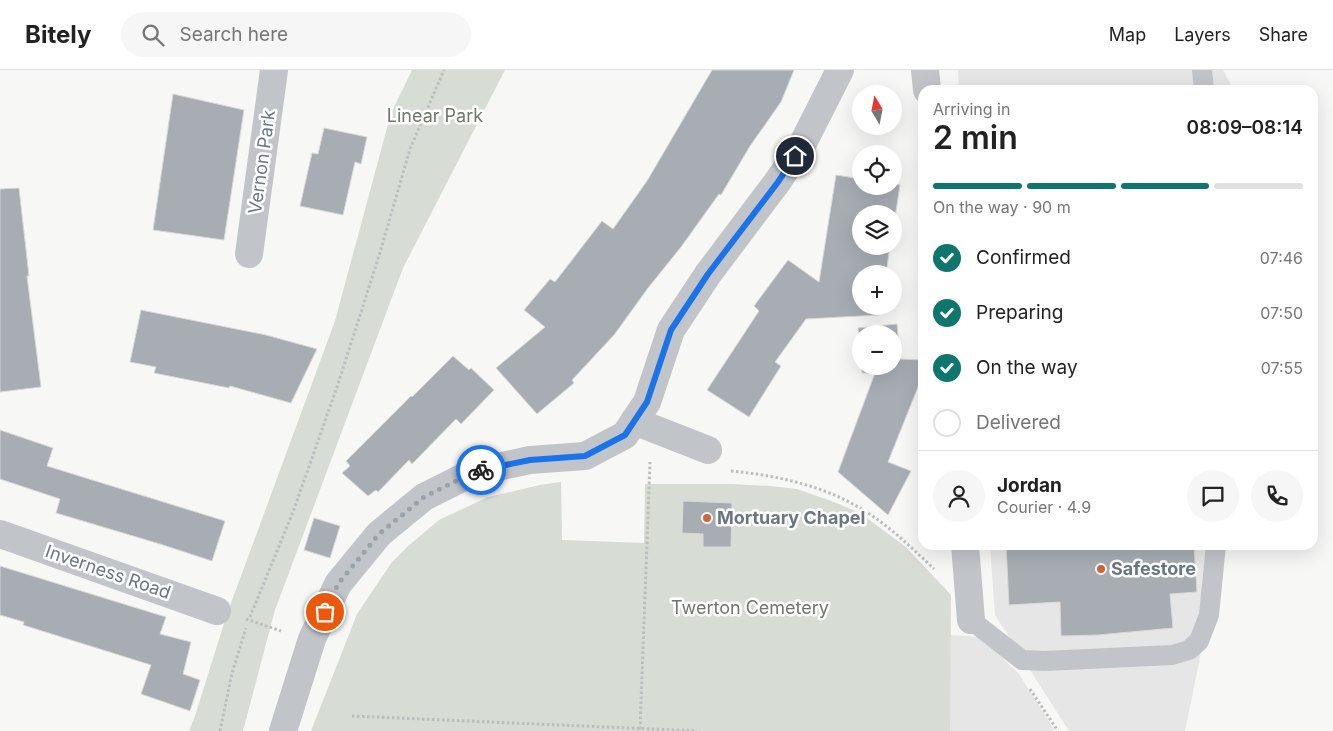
<!DOCTYPE html>
<html lang="en">
<head>
<meta charset="utf-8">
<style>
	:root { --surface:#fff; --page:#f6f6f6; --text:#222; --muted:#767676; --line:#e0e0e0; --accent:#0f766e }
	body { margin:0; font-family:Inter,sans-serif; background:var(--page); color:var(--text); height:100vh; display:flex; flex-direction:column; font-size:19px; white-space:nowrap }
	* { box-sizing:border-box; margin:0 }
	p { font-size:16px; color:var(--muted) }
	.icon { flex:none; width:28px; height:28px; fill:none; stroke:currentColor; stroke-width:2; stroke-linecap:round; stroke-linejoin:round }
	.map { position:relative; flex:1; overflow:hidden }
	.side { position:absolute; left:918px; top:15px; width:400px; height:465px; display:flex; flex-direction:column; background:var(--surface); border-radius:15px; box-shadow:0 5px 20px #0002 }
	.side>* { flex:none }
	.needle { width:32px; rotate:350deg }
	.fabs { position:absolute; left:852px; top:15px; display:grid; gap:10px }
	.fabs a { display:grid; place-items:center; width:50px; height:50px; border-radius:50%; background:var(--surface); box-shadow:0 5px 20px #0002; font-size:25px }
	.pin { position:absolute; display:grid; place-items:center; width:42px; height:42px; color:#fff; margin:-21px; border:2px solid #fff; border-radius:50%; box-shadow:0 1px 5px #0007 }
	.courier { position:absolute; display:grid; place-items:center; width:50px; height:50px; margin:-25px; border:4px solid #1a73e8; border-radius:50%; background:#fff; color:#222; box-shadow:0 1px 6px #0007 }
	.head em { font-style:normal; font-weight:600 }
	.head div { display:flex; flex-direction:column-reverse }
	.head { display:flex; align-items:center; justify-content:space-between; height:85px; padding:0 15px }
	h1 { font-size:32px; font-weight:600; line-height:38px }
	.bar { display:grid; grid-template-columns:repeat(4,1fr); gap:8px 5px; align-content:center; height:60px; padding:0 15px }
	.bar i { height:6px; border-radius:4px; background:var(--line) }
	.bar .current { background:var(--accent) }
	.bar p { grid-column:span 4 }
	.line { display:flex; align-items:center; gap:12px; padding:0 15px; border-top:1px solid var(--line) }
	.line div { flex:1 }
	.round { display:grid; place-items:center; flex:none; width:52px; height:52px; border-radius:26px; background:var(--page) }
	ol { padding:0 15px; list-style:none }
	li { display:flex; align-items:center; gap:15px; height:55px }
	li p { margin-inline-start:auto }
	li .icon { padding:5px; border-radius:50%; background:var(--accent); color:#fff; stroke-width:4 }
	li:last-child { color:var(--muted) }
	li i { width:28px; height:28px; border:2px solid var(--line); border-radius:50% }
	header { display:flex; align-items:center; gap:30px; box-sizing:border-box; height:70px; padding:0 25px; background:var(--surface); border-bottom:1px solid var(--line) }
	header strong { font-size:24px }
	nav { display:flex; gap:28px; margin-inline-start:auto; font-size:18px }
	.search { width:350px; height:45px; background:var(--page); display:flex; align-items:center; gap:12px; box-sizing:border-box; padding:0 18px; border-radius:28px; color:var(--muted); font-size:19px }
	.map>svg:first-child { display:block }
	.built { fill:#e5e6e5 }
	.green { fill:#d7dcd4 }
	.building { fill:#a7adb3; stroke:#d9d9d7 }
	.lines { fill:none; stroke-linecap:round; stroke-linejoin:round }
	.path { stroke:#bbbdc0; stroke-width:3; stroke-dasharray:2.5 2.5; stroke-linecap:butt }
	.lane { stroke:#c1c4c8; stroke-width:20 }
	.street { stroke:#c1c4c8; stroke-width:28 }
	.done { stroke:#9ba3aa; stroke-width:5; stroke-dasharray:0 9 }
	.route { stroke:#1a73e8; stroke-width:6 }
	.poi-dot { fill:#cf643d; stroke:#fff; stroke-width:2 }
	.labels { text-anchor:middle; stroke-width:5; stroke-linejoin:round; paint-order:stroke }
	.park-label { font-size:18px; fill:#6b7a68; stroke:#fff }
	.street-label { font-size:18px; fill:#6a7682; stroke:#fff }
	.poi-label { font-size:18px; font-weight:bold; fill:#6a7682; stroke:#fff; text-anchor:start }
</style>
</head>
<body>
<header>
<strong>Bitely</strong>
<div class="search"><svg class="icon" aria-label="search" viewBox="0 0 24 24"><circle cx="10" cy="10" r="6"/><path d="M15 15l6 6"/></svg>Search here</div>
<nav><a>Map</a><a>Layers</a><a>Share</a></nav>
</header>
<div class="map">
<svg width="1333" height="661" viewBox="0 0 1333 661">
	<rect width="100%" height="100%" fill="#f7f7f5"/>
	<!-- built -->
	<g class="built">
		<polygon points="958,0 1223,0 1231,15 1238,20 959,20"/>
		<polygon points="990,475 1223,475 1185,661 1069,661 995,545"/>
		<polygon points="950,565 981,567 1019,604 1055,661 950,661"/>
	</g>
	<!-- green -->
	<g class="green">
		<polygon points="412,0 505,0 403,198 275,540 243,661 189,661 195,646 227,544 335,251 391,43"/>
		<polygon points="561,412 562,470 644,473 645,414 731,414 771,416 797,419 834,432 860,443 906,477 951,525 950,661 311,661 357,544 392,492 407,477 439,450 488,427 540,415"/>
	</g>
	<!-- building -->
	<g class="building">
		<polygon points="712,0 794,0 781,32 750,76 721,125 719,124 681,177 648,218 614,265 572,310 574,313 537,344 496,298 545,257 524,240 550,209 555,212 602,151 613,159 647,111"/>
		<polygon points="173,24 244,40 224,170 153,160"/>
		<polygon points="324,58 367,67 361,94 355,92 343,145 300,136 312,83 318,84"/>
		<polygon points="836,105 861,109 861,116 894,116 894,114 900,115 894,154 894,144 861,144 861,176 890,176 886,204 861,204 861,236 881,236 879,245 806,249 775,292 781,296 749,347 707,320 759,241 754,236 788,190 819,212"/>
		<polygon points="19,118 29,206 27,206 41,317 0,322 0,119"/>
		<polygon points="141,240 266,265 317,279 291,333 230,316 229,318 154,303 156,297 130,292"/>
		<polygon points="897,254 900,289 922,290 922,307 888,392 911,401 888,445 838,402 875,303 862,303 862,296 894,296 894,264 861,264 861,292 858,258"/>
		<polygon points="453,286 469,300 471,298 494,320 461,354 456,349 412,394 409,390 378,422 376,420 368,426 342,403 350,396 346,391 411,326 412,327"/>
		<polygon points="0,360 53,378 47,396 225,451 212,491 160,474 56,443 60,429 0,409"/>
		<polygon points="683,431 732,433 731,477 703,477 703,464 682,463"/>
		<polygon points="314,448 340,456 330,488 304,480"/>
		<polygon points="1006,475 1194,475 1197,522 1170,524 1173,558 1098,565 1061,566 1060,532 1009,535"/>
		<polygon points="0,496 166,547 160,564 191,572 183,604 200,610 190,641 141,624 151,595 23,555 24,552 0,545"/>
	</g>
	<g class="lines">
		<!-- path -->
		<g class="path">
			<path d="M731,401C773,405 816,414 853,434C884,451 909,475 934,499"/>
			<polyline points="250,547 293,442 338,314 378,189 410,79 444,0"/>
			<polyline points="246,549 281,561"/>
			<polyline points="1030,619 1058,661"/>
			<polyline points="352,646 697,661"/>
			<polyline points="640,659 650,392"/>
			<polyline points="220,661 232,603 246,558"/>
		</g>
		<!-- lane -->
		<g class="lane">
			<polyline points="1202,0 1204,20"/>
			<polyline points="971,550 1022,590 1045,591 1172,585 1189,580 1199,571 1209,545 1216,475"/>
		</g>
		<!-- street -->
		<g class="street">
			<polyline points="925,0 927,20"/>
			<polyline points="249,184 274,0"/>
			<polyline points="634,351 708,380"/>
			<polyline points="0,464 217,541"/>
			<polyline points="965,475 971,550"/>
			<polyline points="283,661 312,569 338,514 379,464 424,427 474,402 530,390 585,386 625,365 647,332 671,260 708,204 778,111 803,73 840,0"/>
		</g>
	</g>
	<g class="lines">
		<!-- done -->
		<polyline class="done" points="325,542 338,514 379,464 424,427 474,402 481,400"/>
		<!-- route -->
		<polyline class="route" points="481,400 530,390 585,386 625,365 647,332 671,260 708,204 778,112 795,86"/>
	</g>
	<!-- markers -->
	<g class="poi-dot">
		<circle cx="707" cy="448" r="5"/>
		<circle cx="1101" cy="499" r="5"/>
	</g>
	<g class="labels">
		<!-- park labels -->
		<g class="park-label">
			<text x="435" y="52">Linear Park</text>
			<text x="750" y="544">Twerton Cemetery</text>
		</g>
		<!-- street labels -->
		<g class="street-label">
			<text transform="translate(262 92) rotate(-82)" y="6">Vernon Park</text>
			<text transform="translate(108 502) rotate(19)" y="6">Inverness Road</text>
		</g>
		<!-- poi labels -->
		<g class="poi-label">
			<text x="717" y="454">Mortuary Chapel</text>
			<text x="1111" y="505">Safestore</text>
		</g>
	</g>
</svg>
<div class="fabs">
<a><svg class="needle" viewBox="-14 -14 28 28"><path d="M0-13l5 13h-10z" fill="#e53935"/><path d="M0 13l5-13h-10z" fill="#767676"/></svg></a>
<a><svg class="icon" aria-label="locate" viewBox="0 0 24 24"><circle cx="12" cy="12" r="6"/><path d="M12 2v4M12 18v4M2 12h4M18 12h4"/></svg></a>
<a><svg class="icon" aria-label="layers" viewBox="0 0 24 24"><path d="M12 4l9 5-9 5-9-5zM3 14l9 5 9-5"/></svg></a>
<a>+</a>
<a>−</a>
</div>
<div class="pin" style="left:325px;top:542px;background:#ea580c"><svg class="icon" aria-label="bag" viewBox="0 0 24 24"><path d="M5 8h14l-1 12H6zM9 8a3 3 0 0 1 6 0"/></svg></div>
<div class="pin" style="left:795px;top:86px;background:#1f2937"><svg class="icon" aria-label="home" viewBox="0 0 24 24"><path d="M3 11l9-7 9 7M6 9v11h12V9"/></svg></div>
<div class="courier" style="left:481px;top:400px"><svg class="icon" aria-label="bike" viewBox="0 0 24 24"><circle cx="6" cy="16" r="4"/><circle cx="18" cy="16" r="4"/><path d="M6 16l4-8h5l3 8M10 8l3 8H6M13 5h3"/></svg></div>
<section class="side">
<div class="head"><div><h1>2 min</h1><p>Arriving in</p></div><em>08:09–08:14</em></div>
<div class="bar"><i class="current"></i><i class="current"></i><i class="current"></i><i></i><p>On the way · 90 m</p></div>
<ol>
<li><svg class="icon" aria-label="check" viewBox="0 0 24 24"><path d="M5 12l5 5 9-10"/></svg>Confirmed<p>07:46</p></li>
<li><svg class="icon" aria-label="check" viewBox="0 0 24 24"><path d="M5 12l5 5 9-10"/></svg>Preparing<p>07:50</p></li>
<li><svg class="icon" aria-label="check" viewBox="0 0 24 24"><path d="M5 12l5 5 9-10"/></svg>On the way<p>07:55</p></li>
<li><i></i>Delivered</li>
</ol>
<div class="line" style="height:90px"><a class="round"><svg class="icon" aria-label="person" viewBox="0 0 24 24"><circle cx="12" cy="8" r="4"/><path d="M4 21q1-7 8-7t8 7"/></svg></a><div><b>Jordan</b><p>Courier · 4.9</p></div><a class="round"><svg class="icon" aria-label="chat" viewBox="0 0 24 24"><path d="M4 5h16v11H9l-5 4z"/></svg></a><a class="round"><svg class="icon" aria-label="phone" viewBox="0 0 24 24"><path d="M5 4h4l2 5-3 2q2 4 5 5l2-3 5 2v4C11 20 4 13 5 4z"/></svg></a></div>
</section>
</div>
</body>
</html>
